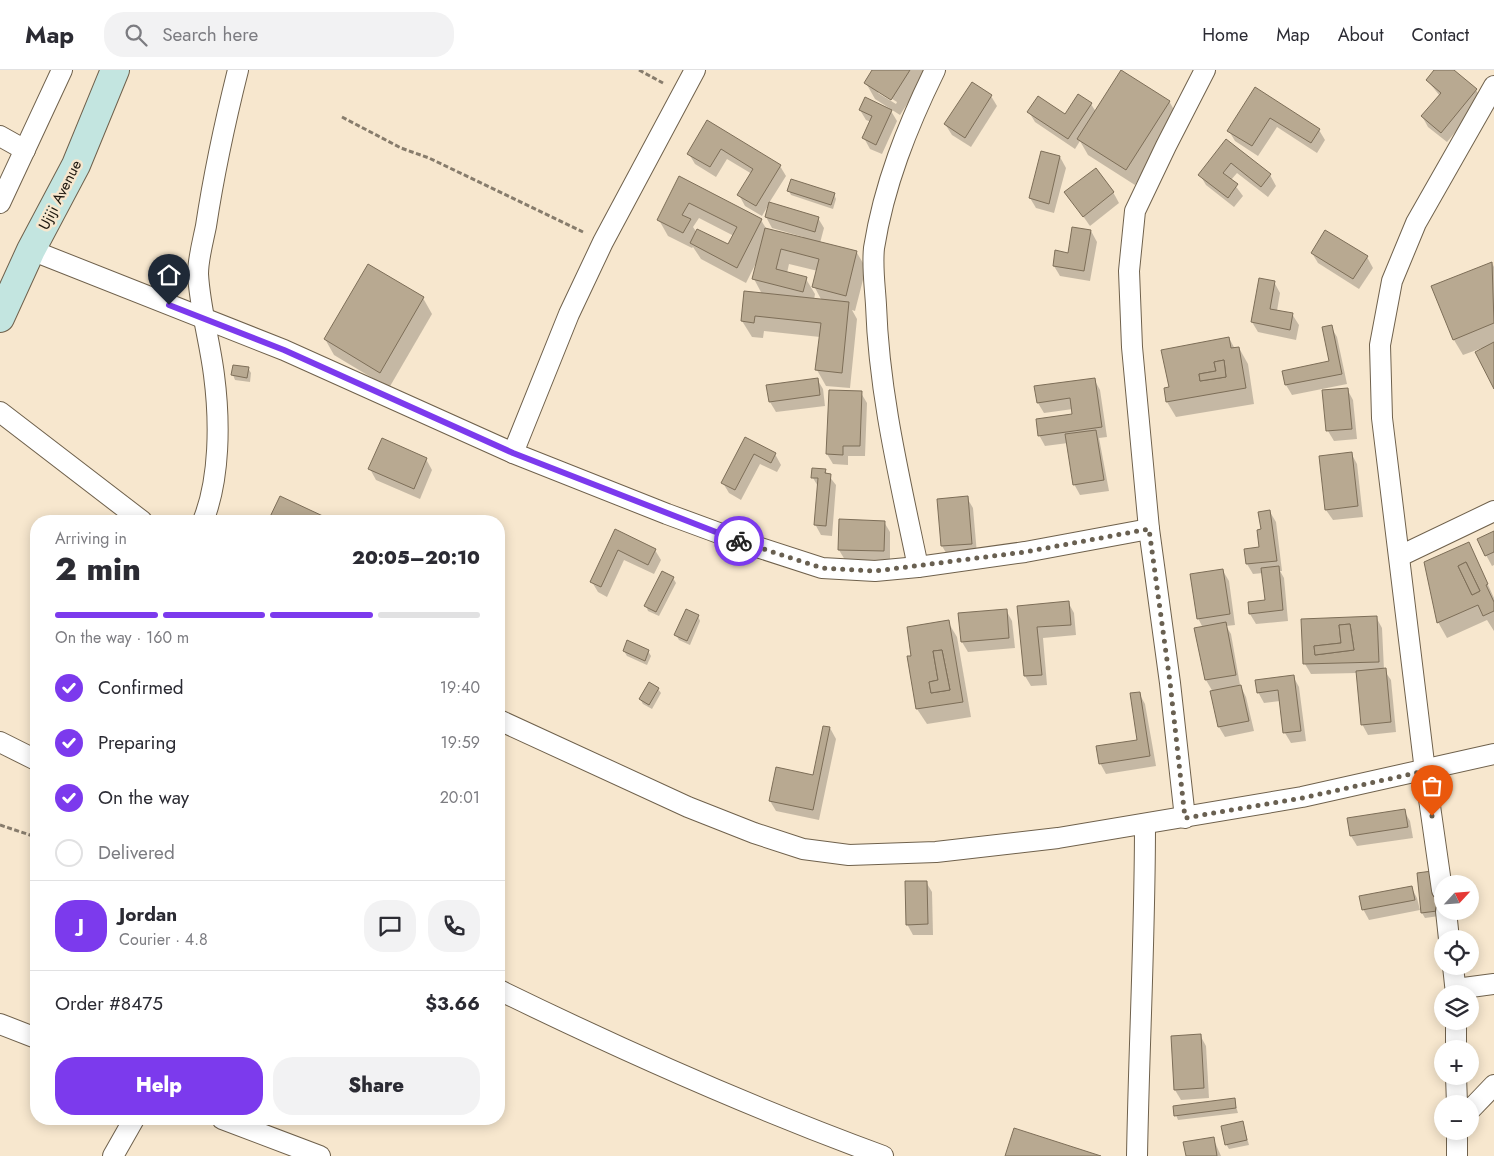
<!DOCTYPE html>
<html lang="en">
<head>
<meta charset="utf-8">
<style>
	:root { --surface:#fff; --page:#f2f2f3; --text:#2b2b33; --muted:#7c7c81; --line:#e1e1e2; --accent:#7c3aed }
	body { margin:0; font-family:Jost,sans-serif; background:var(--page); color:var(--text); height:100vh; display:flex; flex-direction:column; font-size:19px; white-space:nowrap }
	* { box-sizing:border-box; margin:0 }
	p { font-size:16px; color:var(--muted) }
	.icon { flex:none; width:28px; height:28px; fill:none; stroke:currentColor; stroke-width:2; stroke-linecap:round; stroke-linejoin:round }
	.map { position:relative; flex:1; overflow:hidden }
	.drawer { position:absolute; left:30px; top:445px; width:475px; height:610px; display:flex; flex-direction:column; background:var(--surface); border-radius:20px; box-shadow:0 2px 12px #0003 }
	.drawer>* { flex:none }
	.needle { width:32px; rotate:64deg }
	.controls { position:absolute; left:1434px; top:805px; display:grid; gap:10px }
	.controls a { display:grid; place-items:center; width:45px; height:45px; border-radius:50%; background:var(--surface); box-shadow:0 2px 12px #0003; font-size:25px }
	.pin { position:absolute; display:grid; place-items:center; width:42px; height:42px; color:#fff; margin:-51px -21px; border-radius:50% 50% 50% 0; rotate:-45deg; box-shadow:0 0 5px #0007 }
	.pin .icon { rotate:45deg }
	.courier { position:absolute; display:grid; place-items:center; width:50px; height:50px; margin:-25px; border:4px solid #7c3aed; border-radius:50%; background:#fff; color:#222; box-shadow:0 1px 6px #0007 }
	.headline em { font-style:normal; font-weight:800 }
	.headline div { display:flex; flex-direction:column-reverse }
	.headline { display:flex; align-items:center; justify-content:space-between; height:85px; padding:0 25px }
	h1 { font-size:32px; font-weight:800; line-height:38px }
	.bar { display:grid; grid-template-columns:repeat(4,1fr); gap:8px 5px; align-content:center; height:60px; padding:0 25px }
	.bar i { height:6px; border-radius:4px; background:var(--line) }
	.bar .active { background:var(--accent) }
	.bar p { grid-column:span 4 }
	.line { display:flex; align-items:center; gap:12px; padding:0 25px; border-top:1px solid var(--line) }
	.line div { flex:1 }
	.round { display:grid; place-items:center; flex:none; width:52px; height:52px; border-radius:20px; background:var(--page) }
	ol { padding:0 25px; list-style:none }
	li { display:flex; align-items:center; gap:15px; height:55px }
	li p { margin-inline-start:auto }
	li .icon { padding:5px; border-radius:50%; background:var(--accent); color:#fff; stroke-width:4 }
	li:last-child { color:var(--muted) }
	li i { width:28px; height:28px; border:2px solid var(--line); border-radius:50% }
	.primary-button { display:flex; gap:10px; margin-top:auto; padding:10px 25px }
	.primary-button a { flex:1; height:58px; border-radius:20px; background:var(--accent); color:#fff; font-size:20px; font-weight:800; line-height:58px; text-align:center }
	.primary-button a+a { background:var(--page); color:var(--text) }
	header { display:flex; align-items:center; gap:30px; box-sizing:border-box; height:70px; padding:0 25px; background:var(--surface); border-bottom:1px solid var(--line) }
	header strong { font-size:24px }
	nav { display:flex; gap:28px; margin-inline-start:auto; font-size:18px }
	.search { width:350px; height:45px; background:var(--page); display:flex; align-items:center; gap:12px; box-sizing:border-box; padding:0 18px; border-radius:20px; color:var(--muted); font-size:19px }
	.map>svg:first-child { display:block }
	.shadow { fill:#0003; fill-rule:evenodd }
	.building { fill:#b8a991; stroke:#7d6e58; fill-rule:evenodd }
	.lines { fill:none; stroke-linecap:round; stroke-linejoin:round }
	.street-casing { stroke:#6f614c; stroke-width:22 }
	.secondary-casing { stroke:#6f614c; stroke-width:30 }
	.path { stroke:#877c6c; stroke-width:3; stroke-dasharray:5 2.5; stroke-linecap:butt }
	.street { stroke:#fff; stroke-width:20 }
	.secondary { stroke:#c3e5e0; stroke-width:28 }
	.done { stroke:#696051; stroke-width:5; stroke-dasharray:0 9 }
	.route { stroke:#7c3aed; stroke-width:6 }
	.labels { text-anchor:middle; stroke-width:5; stroke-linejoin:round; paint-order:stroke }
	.street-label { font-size:15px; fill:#1d170e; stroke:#f7e7ce }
</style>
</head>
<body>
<header>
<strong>Map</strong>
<div class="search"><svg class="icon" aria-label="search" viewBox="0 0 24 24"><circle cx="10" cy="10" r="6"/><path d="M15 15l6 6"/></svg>Search here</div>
<nav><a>Home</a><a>Map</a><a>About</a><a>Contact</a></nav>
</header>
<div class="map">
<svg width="1494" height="1086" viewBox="0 0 1494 1086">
	<rect width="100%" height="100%" fill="#f7e7ce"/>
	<!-- shadow -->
	<g class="shadow">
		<path d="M874,0H929L900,45L875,29L866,13ZM878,20L897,32L896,34L878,23Z"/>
		<polygon points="1436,0 1452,0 1476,20 1482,30 1447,72 1428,57 1422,46 1440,26 1427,10"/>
		<polygon points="1255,19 1319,60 1325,70 1317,83 1277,57 1258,86 1235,71 1229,61"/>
		<polygon points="991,26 997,36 971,77 952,65 945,54"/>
		<polygon points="1079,26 1091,34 1096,42 1169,31 1178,47 1135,115 1088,85 1080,71 1075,79 1035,52 1029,42 1065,46"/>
		<polygon points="860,40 891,41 897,51 882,84 870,79 864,68 871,52 866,50"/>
		<path d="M708,52L780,96L786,106L769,133L818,148L824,158L820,173L857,183L866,198L855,241L852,240L857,249L850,318L826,316L817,300L820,267L764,261L763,268L752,267L742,251L762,224L754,209L756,193L746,213L701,189L693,177L692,178L668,166L659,150L680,108L761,150L767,160L803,169V167L772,158L766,147L769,134L762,146L745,136L739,125L752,104L727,89L716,107L695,94L689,84ZM699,148L734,166L728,176L697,163L693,157ZM789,194L818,201L814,216L822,231L814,230L815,224L806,209L787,203Z"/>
		<polygon points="1226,71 1270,105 1276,116 1268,127 1237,103 1231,110 1243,126 1234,137 1206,115 1200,105"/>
		<polygon points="1060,87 1066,98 1054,143 1036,138 1030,128"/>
		<polygon points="789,121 834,124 836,129 833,139 791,125"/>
		<polygon points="1066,122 1113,122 1119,133 1090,156"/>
		<polygon points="1091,161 1097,172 1090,211 1060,206 1054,196 1069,184"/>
		<polygon points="1312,183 1367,187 1373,198 1359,219 1318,193"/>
		<polygon points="1492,193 1494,197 1494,317 1482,278 1463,285 1454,270 1433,217"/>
		<polygon points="1274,212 1280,223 1277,241 1292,244 1299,255 1296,270 1258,262 1252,252"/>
		<polygon points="423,228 432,244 389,318 334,285 325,269"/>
		<polygon points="1331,257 1337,267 1347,314 1292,325 1286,315 1284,302 1330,292"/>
		<polygon points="1229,268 1235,279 1239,278 1248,294 1254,334 1176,347 1167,332 1170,318"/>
		<polygon points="248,298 251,303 250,312 235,310 233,305"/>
		<polygon points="817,309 823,319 825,336 776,342 770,332 768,316"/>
		<polygon points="1094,309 1100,320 1107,367 1099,368 1109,421 1080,425 1074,414 1068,373 1045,376 1039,365 1074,345 1073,339 1044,343 1038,333"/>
		<polygon points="1347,319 1353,330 1357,369 1334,371 1328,361"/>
		<polygon points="861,323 867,333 865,386 848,386 848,395 833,394 827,384"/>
		<polygon points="746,369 775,384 781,395 777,402 760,394 741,430 729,423 723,413"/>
		<polygon points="1351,383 1357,394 1363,447 1333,450 1326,440"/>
		<polygon points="426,389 432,400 420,429 376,410 370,399"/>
		<polygon points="825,401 836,415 832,466 821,465 815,454 819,418 813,408"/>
		<polygon points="281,427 324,448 326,451 269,451"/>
		<polygon points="967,428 973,438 977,484 948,486 942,476"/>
		<polygon points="1270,442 1276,452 1282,501 1280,501 1284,508 1288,551 1256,554 1250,544 1266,531 1263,503 1253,504 1247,494 1260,478 1262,460"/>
		<polygon points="884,452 890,462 890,491 845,490 839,480"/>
		<polygon points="616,461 655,480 661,490 654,504 624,490 607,527 598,522 592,512"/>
		<polygon points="1494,463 1494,495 1492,496 1486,485"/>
		<polygon points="1469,473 1494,528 1494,561 1487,550 1447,568 1438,552"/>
		<polygon points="1223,501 1229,511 1235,555 1226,556 1231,564 1240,615 1246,627 1254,661 1225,667 1219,657 1213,622 1206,610 1196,559 1203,558 1198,548"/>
		<polygon points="673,508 676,513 659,546 648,541 646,536"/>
		<polygon points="1068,532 1074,543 1076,565 1043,568 1047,615 1031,616 1025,606 1019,537"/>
		<polygon points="1006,540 1012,551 1015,578 968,582 962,572"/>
		<polygon points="698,546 700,551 690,575 679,570 676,565"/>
		<polygon points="1376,547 1382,558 1384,600 1391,610 1396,662 1368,665 1362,654 1357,603 1311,604 1305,594"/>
		<polygon points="948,552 957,567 971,647 927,654 917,639 913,587"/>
		<polygon points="624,581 648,581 651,586 647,595 627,586"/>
		<polygon points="1293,606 1299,617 1306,671 1291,673 1285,663 1280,631 1264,633 1258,622"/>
		<polygon points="658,619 661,623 652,639 643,634 640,629"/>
		<polygon points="1139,623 1145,634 1156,696 1106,704 1100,693 1139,671"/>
		<polygon points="830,658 836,669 819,750 776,741 770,731 814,707"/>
		<polygon points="1404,741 1410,751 1413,768 1357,776 1351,766 1348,749"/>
		<polygon points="1418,804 1434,807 1439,846 1425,848 1422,843"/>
		<polygon points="926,812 932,822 933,865 913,865 907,854"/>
		<polygon points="1411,817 1417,828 1420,840 1369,850 1363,839"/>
		<polygon points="1200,965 1206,976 1209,1028 1181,1030 1175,1020"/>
		<polygon points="1234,1029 1238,1043 1178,1050 1176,1045"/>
		<polygon points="1243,1053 1249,1075 1229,1079 1226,1074"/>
		<polygon points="1213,1068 1221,1086 1187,1086"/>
	</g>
	<!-- building -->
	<g class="building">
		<polygon points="872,0 910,0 891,30 864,13"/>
		<polygon points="1121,0 1170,31 1126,100 1077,69"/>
		<polygon points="1434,0 1454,0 1477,19 1441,63 1421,46 1441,23 1426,10"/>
		<polygon points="972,12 992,25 965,68 944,54"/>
		<polygon points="1255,17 1320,59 1311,73 1270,48 1252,76 1227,61"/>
		<polygon points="1078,24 1092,33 1068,69 1027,42 1038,26 1065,44"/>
		<polygon points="865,27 892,40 876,75 862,68 872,46 859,40"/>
		<polygon points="707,50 781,95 756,136 737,125 753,99 721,79 710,97 687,84"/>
		<polygon points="1226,69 1271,104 1261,117 1231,93 1223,103 1238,114 1228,128 1198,105"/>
		<polygon points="1041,81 1060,86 1049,134 1029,128"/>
		<polygon points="1096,98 1114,122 1083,147 1064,122"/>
		<polygon points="679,106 762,149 737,198 690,173 697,159 728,174 737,157 689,133 682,145 691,149 683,163 657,150"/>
		<polygon points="791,109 835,123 831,135 787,121"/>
		<polygon points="769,132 819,147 815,162 765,147"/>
		<polygon points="1072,157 1091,160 1084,201 1053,196 1055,180 1068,183"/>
		<polygon points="765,158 857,181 846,226 812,217 819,189 781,179 776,199 807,207 803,222 752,209"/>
		<polygon points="1325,160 1368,186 1353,209 1311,183"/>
		<polygon points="1492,192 1494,253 1453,270 1431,216"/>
		<polygon points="368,194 424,227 380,303 324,269"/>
		<polygon points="1259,208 1275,211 1270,239 1293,243 1290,260 1251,252"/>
		<polygon points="744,221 849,232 842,303 815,300 821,253 755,246 754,253 741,251"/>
		<polygon points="1332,255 1342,304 1285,315 1282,301 1329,291 1322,257"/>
		<path d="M1229,267L1231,278L1239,277L1246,318L1166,332L1164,318L1169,317L1161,280ZM1224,290L1226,307L1200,311L1199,304L1216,301L1214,292Z"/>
		<polygon points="1494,272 1494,319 1475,282"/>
		<polygon points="1224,290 1226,307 1200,311 1199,304 1216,301 1214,292"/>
		<polygon points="233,295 249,297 247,308 231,305"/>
		<polygon points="818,308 820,325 769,332 766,315"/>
		<polygon points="1095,308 1102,357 1038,366 1036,349 1072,344 1070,328 1037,333 1034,316"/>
		<polygon points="1348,318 1352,359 1326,361 1322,320"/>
		<polygon points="829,320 862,321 860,376 843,376 843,385 826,384"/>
		<polygon points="1096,360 1104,410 1073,415 1065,364"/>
		<polygon points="745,367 776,383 771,393 754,384 735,420 721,413"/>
		<polygon points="382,368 427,388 414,419 368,399"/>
		<polygon points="1352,382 1358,436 1325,440 1319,386"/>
		<polygon points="812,398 826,399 825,403 831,404 826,456 814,455 818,408 811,408"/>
		<polygon points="280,426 325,447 323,451 268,451"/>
		<polygon points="968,426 972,474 941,476 937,429"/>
		<polygon points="1270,440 1277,491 1246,494 1244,479 1259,477 1257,460 1261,459 1258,442"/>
		<polygon points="839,449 885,451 884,481 838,480"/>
		<polygon points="615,459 656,479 648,495 618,480 601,517 590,512"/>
		<polygon points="1494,461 1494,482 1485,486 1477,469"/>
		<path d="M1469,472L1488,514L1486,515L1494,532V541L1483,546L1478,535L1437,553L1424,492ZM1466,492L1480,521L1472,525L1458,496Z"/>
		<polygon points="1466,492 1480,521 1472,525 1458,496"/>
		<polygon points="1279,496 1283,540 1249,544 1248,532 1265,530 1261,498"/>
		<polygon points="1223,499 1230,544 1197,549 1190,504"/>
		<polygon points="662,501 674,507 656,542 644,536"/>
		<polygon points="1069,531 1071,555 1037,557 1042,605 1024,606 1017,536"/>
		<polygon points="686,539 699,545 687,571 674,565"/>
		<polygon points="1007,539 1009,568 961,572 958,543"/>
		<path d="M1377,546L1379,592L1303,594L1301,549ZM1350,554L1354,580L1315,585L1314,576L1341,573L1339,555Z"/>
		<path d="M949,550L963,632L916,639L907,586H911L907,557ZM942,580L950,620L931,623L929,612L938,610L933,581Z"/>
		<polygon points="1226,552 1236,605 1205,610 1194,558"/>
		<polygon points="1350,554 1354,580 1315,585 1314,576 1341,573 1339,555"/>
		<polygon points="627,570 649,580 645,591 623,581"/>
		<polygon points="942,580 950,620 931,623 929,612 938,610 933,581"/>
		<polygon points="1386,598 1391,652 1361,655 1356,601"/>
		<polygon points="1294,605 1301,661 1283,663 1278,620 1257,623 1255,610"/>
		<polygon points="649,612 659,618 649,635 639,629"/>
		<polygon points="1241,615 1249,651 1218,657 1210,621"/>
		<polygon points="1140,622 1150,686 1099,694 1096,676 1137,670 1130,623"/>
		<polygon points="823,656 830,657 813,740 769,731 776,697 813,705"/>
		<polygon points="1405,739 1408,757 1350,766 1347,748"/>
		<polygon points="1432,801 1437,841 1421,843 1417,803"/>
		<polygon points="905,811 927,811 928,854 906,855"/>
		<polygon points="1412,816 1415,830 1362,840 1359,826"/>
		<polygon points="1201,964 1204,1018 1174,1020 1171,966"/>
		<polygon points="1235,1028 1236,1038 1174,1046 1173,1036"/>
		<polygon points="1243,1051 1247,1070 1225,1075 1221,1056"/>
		<polygon points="1014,1058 1101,1086 1005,1086"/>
		<polygon points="1214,1067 1217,1086 1186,1086 1183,1072"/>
	</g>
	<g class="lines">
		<defs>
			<g id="street">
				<polyline points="0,66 25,80"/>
				<polyline points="0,133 62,0"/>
				<polyline points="31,180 284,280 513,383 667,444 754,476 822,498 875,501 918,497 1025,482 1149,459"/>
				<polyline points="0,342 142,451"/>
				<polyline points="513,383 569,244 603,172 695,0"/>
				<path d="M203,451C220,409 220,351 214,305C210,272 200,239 198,204C198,189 203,171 206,156C214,103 225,52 238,0"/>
				<polyline points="1400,486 1494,441"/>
				<path d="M918,497C900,410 879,324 876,235C875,217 872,197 874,178C884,115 907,57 935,0"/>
				<polyline points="499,650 688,737 754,763 803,779 849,785 936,782 1058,768 1302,727 1494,684"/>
				<polyline points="0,672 36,690"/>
				<polyline points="1185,748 1170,613 1149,459 1132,277 1129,201 1135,141 1166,76 1205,0"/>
				<polyline points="1442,820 1425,701 1382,348 1380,275 1392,211 1416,153 1494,16"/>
				<polyline points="1446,841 1449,869"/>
				<polyline points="1453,896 1456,924"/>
				<polyline points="1456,919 1494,914"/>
				<path d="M499,920C624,981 752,1038 883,1086"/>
				<polyline points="0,954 36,968"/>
				<polyline points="1456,979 1456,951"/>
				<polyline points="1456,1006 1457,1034"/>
				<polyline points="1470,1040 1494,1015"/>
				<polyline points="222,1049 320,1086"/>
				<polyline points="113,1086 134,1049"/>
				<path d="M1137,1086C1139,975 1145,865 1145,754"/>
				<polyline points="1457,1086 1457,1061"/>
			</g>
			<polyline id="secondary" points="0,248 31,180 76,95 115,0"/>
		</defs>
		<!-- street casing -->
		<use href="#street" class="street-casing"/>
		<!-- secondary casing -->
		<use href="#secondary" class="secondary-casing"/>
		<!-- path -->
		<g class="path">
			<polyline points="639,0 663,13"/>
			<polyline points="342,47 401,78 429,88 583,162"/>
			<polyline points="0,755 36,767"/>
		</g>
		<!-- street -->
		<use href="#street" class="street"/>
		<!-- secondary -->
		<use href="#secondary" class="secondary"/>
	</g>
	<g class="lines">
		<!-- done -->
		<polyline class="done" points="739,471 822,498 875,501 1025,482 1149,459 1170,612 1185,748 1302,728 1425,701 1432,746"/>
		<!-- route -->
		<polyline class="route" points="169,235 284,280 513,383 739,471"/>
	</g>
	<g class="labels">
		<!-- street labels -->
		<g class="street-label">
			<text transform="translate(60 125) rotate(-63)" y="5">Ujiji Avenue</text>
		</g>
	</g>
</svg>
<div class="controls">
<a><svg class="needle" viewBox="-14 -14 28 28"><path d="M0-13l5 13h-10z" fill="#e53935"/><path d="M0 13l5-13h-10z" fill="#7c7c81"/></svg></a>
<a><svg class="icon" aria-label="locate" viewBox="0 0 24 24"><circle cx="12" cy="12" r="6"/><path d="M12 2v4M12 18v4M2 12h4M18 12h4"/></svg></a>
<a><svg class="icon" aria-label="layers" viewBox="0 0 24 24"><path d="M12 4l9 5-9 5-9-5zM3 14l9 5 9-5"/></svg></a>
<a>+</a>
<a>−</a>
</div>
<div class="pin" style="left:1432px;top:746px;background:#ea580c"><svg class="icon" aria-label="bag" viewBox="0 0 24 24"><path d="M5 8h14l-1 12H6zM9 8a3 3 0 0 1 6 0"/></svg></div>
<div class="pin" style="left:169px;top:235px;background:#1f2937"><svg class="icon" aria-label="home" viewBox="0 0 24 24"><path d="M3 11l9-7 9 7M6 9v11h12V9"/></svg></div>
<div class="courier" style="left:739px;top:471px"><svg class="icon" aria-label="bike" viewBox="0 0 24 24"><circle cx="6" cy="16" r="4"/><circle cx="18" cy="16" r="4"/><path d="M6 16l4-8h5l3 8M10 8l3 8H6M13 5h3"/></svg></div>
<section class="drawer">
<div class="headline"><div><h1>2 min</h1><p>Arriving in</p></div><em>20:05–20:10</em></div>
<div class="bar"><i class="active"></i><i class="active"></i><i class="active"></i><i></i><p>On the way · 160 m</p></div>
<ol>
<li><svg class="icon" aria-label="check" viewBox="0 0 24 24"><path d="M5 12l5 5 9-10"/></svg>Confirmed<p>19:40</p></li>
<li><svg class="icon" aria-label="check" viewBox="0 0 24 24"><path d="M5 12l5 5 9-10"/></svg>Preparing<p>19:59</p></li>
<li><svg class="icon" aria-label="check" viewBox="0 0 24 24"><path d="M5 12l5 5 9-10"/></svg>On the way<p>20:01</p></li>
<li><i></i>Delivered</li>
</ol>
<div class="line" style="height:90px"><b class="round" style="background:var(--accent);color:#fff">J</b><div><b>Jordan</b><p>Courier · 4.8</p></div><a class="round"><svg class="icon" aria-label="chat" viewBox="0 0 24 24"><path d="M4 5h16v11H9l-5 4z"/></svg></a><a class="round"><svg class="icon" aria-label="phone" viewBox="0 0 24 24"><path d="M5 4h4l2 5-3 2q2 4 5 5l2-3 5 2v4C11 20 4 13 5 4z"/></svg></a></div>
<div class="line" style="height:65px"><div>Order #8475</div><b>$3.66</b></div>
<div class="primary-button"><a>Help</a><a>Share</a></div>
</section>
</div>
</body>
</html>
